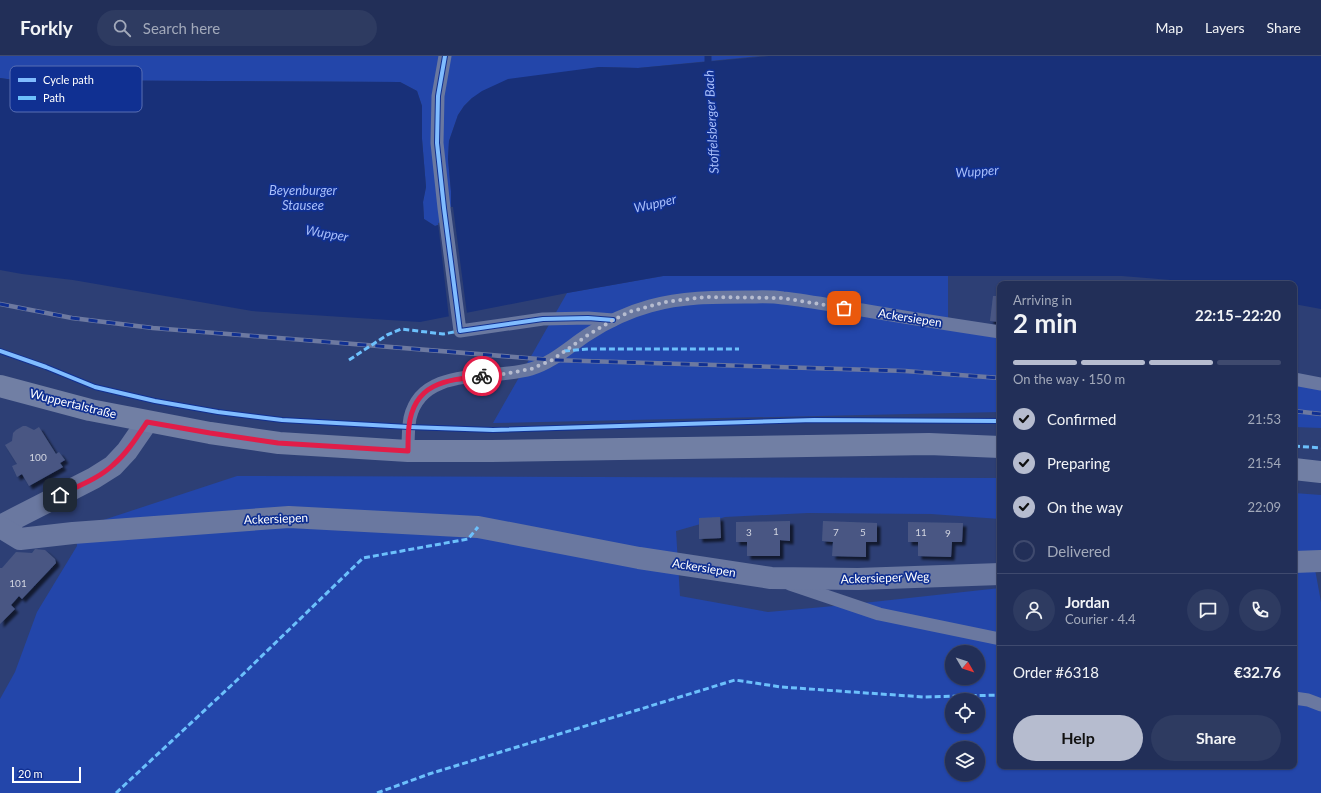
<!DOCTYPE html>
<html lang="en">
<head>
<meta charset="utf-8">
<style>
	:root { --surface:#222f58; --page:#2e3b61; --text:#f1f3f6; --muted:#a2a9ba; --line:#3f4a6e; --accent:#b6bccf }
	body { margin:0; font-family:Lato,sans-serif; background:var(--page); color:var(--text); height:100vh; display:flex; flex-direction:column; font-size:15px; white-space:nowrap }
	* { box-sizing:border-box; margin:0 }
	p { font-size:13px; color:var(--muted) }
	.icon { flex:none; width:22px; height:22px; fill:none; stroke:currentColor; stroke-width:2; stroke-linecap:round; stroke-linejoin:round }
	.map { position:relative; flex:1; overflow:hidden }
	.details { position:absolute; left:997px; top:225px; width:300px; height:488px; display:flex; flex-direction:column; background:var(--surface); border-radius:8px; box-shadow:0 1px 3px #0004,0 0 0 1px var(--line) }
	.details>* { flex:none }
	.needle { width:26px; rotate:129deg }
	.tools { position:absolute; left:945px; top:589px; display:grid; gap:8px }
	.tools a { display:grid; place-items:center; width:40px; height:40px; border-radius:50%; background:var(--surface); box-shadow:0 1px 3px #0004,0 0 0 1px var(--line); font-size:20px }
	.scale { position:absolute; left:12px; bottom:10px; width:69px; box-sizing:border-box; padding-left:4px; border:2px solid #fff; border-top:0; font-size:11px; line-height:14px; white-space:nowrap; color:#fff; -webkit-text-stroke:3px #103092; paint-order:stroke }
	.pin { position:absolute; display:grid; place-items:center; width:34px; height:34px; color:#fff; margin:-17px; border-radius:8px; box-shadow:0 2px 6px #0006 }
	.courier { position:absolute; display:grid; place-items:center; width:40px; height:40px; margin:-20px; border:3px solid #e11d48; border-radius:50%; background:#fff; color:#222; box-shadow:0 1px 5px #0007 }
	.overview em { font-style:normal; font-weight:700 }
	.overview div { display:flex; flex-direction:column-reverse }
	.overview { display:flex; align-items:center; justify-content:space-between; height:68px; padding:0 16px }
	h1 { font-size:26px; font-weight:700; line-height:30px }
	.bar { display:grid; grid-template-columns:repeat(4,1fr); gap:6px 4px; align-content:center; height:48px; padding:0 16px }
	.bar i { height:5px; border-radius:3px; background:var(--line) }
	.bar .active { background:var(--accent) }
	.bar p { grid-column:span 4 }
	.line { display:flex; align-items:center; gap:10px; padding:0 16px; border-top:1px solid var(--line) }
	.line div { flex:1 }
	.round { display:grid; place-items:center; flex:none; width:42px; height:42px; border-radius:21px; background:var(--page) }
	ol { padding:0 16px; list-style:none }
	li { display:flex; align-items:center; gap:12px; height:44px }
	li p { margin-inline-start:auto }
	li .icon { padding:4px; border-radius:50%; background:var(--accent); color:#111; stroke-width:4 }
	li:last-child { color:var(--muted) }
	li i { width:22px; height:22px; border:2px solid var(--line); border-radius:50% }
	.button { display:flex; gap:8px; margin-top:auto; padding:8px 16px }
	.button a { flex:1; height:46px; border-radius:24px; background:var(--accent); color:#111; font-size:16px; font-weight:700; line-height:46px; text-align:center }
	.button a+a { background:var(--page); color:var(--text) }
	header { display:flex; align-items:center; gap:24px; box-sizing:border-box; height:56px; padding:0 20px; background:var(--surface); border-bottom:1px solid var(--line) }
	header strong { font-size:19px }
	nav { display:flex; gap:22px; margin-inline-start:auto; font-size:14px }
	.search { width:280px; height:36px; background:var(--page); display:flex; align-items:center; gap:10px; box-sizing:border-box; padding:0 14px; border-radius:22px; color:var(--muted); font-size:15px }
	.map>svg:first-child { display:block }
	.green { fill:#2346aa; fill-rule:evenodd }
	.water { fill:#183079 }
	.pier { fill:#2d3f75 }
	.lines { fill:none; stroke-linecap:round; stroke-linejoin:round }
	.stream { stroke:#183079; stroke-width:7 }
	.building { fill:#495783; filter:url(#shadow) }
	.service { stroke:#6a78a0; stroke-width:13 }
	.minor { stroke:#6a78a0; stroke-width:22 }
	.secondary { stroke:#717fa4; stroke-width:22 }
	.rail-casing { stroke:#6d79a0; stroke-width:4.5 }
	.rail { stroke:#103092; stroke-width:3; stroke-dasharray:9; stroke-linecap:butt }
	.quiet { stroke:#6cc0fc; stroke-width:3; stroke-dasharray:6 3; stroke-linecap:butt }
	.cycleway-casing { stroke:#103092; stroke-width:6 }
	.cycleway { stroke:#80bcff; stroke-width:4 }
	.done { stroke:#b6bccf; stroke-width:4; stroke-dasharray:0 7.2 }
	.route { stroke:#e11d48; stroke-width:5 }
	.labels { text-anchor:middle; stroke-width:3.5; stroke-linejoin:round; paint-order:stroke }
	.number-label { font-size:10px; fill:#d2d5e0 }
	.street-label { font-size:12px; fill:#fff; stroke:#103092 }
	.water-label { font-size:13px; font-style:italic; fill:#a8befa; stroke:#103092 }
	.key { fill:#103092; stroke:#586eb3; stroke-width:1 }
	.key-label { font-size:11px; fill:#fff }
</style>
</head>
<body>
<header>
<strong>Forkly</strong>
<div class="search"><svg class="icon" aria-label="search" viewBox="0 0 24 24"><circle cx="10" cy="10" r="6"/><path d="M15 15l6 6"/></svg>Search here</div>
<nav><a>Map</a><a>Layers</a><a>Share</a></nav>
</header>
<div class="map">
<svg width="1321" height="737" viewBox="0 0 1321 737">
	<defs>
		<filter id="shadow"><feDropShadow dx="3.5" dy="3.5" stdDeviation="1" flood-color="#0009"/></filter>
	</defs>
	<rect width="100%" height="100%" fill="#2d3f75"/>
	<!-- green -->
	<g class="green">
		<polygon points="0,0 760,0 638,12 599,11 472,42 464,50 458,59 449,85 448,103 451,135 451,165 435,170 424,163 423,146 426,131 422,83 422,50 417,35 400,26 14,24 0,22"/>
		<polygon points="663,220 948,220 948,274 1000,282 1000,356 493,367 567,237"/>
		<polygon points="1294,329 1321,334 1321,372 1294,371"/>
		<path d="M237,420L1000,422V463L931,458L808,457L725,461L676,475L680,540L768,556L845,549L1000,532V710H1294V437L1321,439V497H1312L1321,546V737H0V643L15,616L37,556L77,490L76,473ZM952,596H978V622H952ZM952,644H978V670H952ZM952,692H978V718H952Z"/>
	</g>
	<!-- water -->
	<polygon class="water" points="769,0 1321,0 1321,253 1294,248 1294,228 1198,228 1183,225 1122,220 663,220 567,237 420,266 252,255 73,224 22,218 0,214 0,22 14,24 400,26 417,35 422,50 422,83 426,131 423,146 424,163 435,170 451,165 451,135 448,103 449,85 458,59 464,50 472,42 482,35 508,23 599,11 638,12"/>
	<!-- pier -->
	<polygon class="pier" points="449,151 453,151 467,258 449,262 438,167 449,164"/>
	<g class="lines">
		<!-- stream -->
		<polyline class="stream" points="708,0 708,14"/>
	</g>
	<!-- building -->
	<g class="building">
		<polygon points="993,240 1000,240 1000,266 990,265"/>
		<polygon points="23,370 26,370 34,374 39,371 56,398 59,396 65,404 60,407 63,411 29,430 22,418 17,421 12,410 17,408 5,389 12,385 13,377 16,374"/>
		<polygon points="720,461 721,482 699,483 699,462"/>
		<polygon points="790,465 790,485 780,484 780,500 747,500 747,486 736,486 736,466"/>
		<polygon points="823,465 877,467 877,486 866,486 866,501 832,500 833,486 822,485"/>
		<polygon points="908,466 963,467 962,486 952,486 951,501 918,500 918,486 908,486"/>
		<polygon points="35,493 45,494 55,503 56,507 22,543 19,540 11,549 15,553 0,568 0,512 2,512 16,496 32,497"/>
	</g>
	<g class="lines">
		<!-- service -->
		<g class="service">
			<polyline points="445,0 438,40 437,87 444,152 460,275 543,263 588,262 613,264"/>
			<polyline points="1294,323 1321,328"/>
			<path d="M408,395C408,384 408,373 410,362C422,309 491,325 531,313C552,307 569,291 587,279C607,266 628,256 650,250C682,241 714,241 746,241C758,241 771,240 783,242C809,245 836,250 862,254C908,262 954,269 1000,276"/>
			<polyline points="790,528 879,558 1000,583"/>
			<polyline points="1294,642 1308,644 1321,649"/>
		</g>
		<!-- minor -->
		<g class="minor">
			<polyline points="0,470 94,422 113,410 127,395 147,366"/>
			<polyline points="0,471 20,483 73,477 289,461 478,471 639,502 771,522 858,523 1000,518"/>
			<polyline points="1294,506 1321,505"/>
		</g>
		<!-- secondary -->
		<g class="secondary">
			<polyline points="0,330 90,354 210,377 279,387 408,395 491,395 929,388 1000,391"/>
			<polyline points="1294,413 1321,416"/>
		</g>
		<defs>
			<g id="rail">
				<polyline points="0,248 72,262 153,272 552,304 905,315 1000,322"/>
				<polyline points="1294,355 1321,358"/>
			</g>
		</defs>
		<!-- rail casing -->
		<use href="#rail" class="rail-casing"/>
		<!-- rail -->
		<use href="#rail" class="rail"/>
		<!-- quiet -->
		<g class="quiet">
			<polyline points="564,295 589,293 739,293"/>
			<polyline points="349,304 387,279 401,273 443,278 460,275"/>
			<polyline points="1294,390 1321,392"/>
			<polyline points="116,737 236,625 363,502 468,483 478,471"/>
			<polyline points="377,737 429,718 735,624 781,631 924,641 1000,639"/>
		</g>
		<defs>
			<g id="cycleway">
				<polyline points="445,0 438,40 437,87 444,152 460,275 543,263 588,262 613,264"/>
				<polyline points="0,295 46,311 95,331 155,345 218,356 282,364 409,371 493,374 814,364 1000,365"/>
			</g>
		</defs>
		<!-- cycleway casing -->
		<use href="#cycleway" class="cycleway-casing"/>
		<!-- cycleway -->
		<use href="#cycleway" class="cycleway"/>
	</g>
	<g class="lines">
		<!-- done -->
		<polyline class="done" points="482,320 503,318 531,313 552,304 588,279 613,264 629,256 665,246 705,241 782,242 844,252"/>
		<!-- route -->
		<path class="route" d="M60,439C78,430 98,423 113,409C127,397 137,381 147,366L210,377L278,387L408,395C408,387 408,378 409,370C414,327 446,324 482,320"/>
	</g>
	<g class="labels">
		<!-- number labels -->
		<g class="number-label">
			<text x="38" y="405">100</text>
			<text x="776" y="479">1</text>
			<text x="749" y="480">3</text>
			<text x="836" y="480">7</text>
			<text x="863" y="480">5</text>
			<text x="921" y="480">11</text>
			<text x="948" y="481">9</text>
			<text x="18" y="531">101</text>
		</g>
		<!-- street labels -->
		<g class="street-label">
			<text transform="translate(910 262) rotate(9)" y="4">Ackersiepen</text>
			<text transform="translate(73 348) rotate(14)" y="4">Wuppertalstraße</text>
			<text transform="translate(276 463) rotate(-2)" y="4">Ackersiepen</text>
			<text transform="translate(704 512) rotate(9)" y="4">Ackersiepen</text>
			<text transform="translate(885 522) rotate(-2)" y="4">Ackersieper Weg</text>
		</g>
		<!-- water labels -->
		<g class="water-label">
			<text transform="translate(711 66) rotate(-93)" y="5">Stoffelsberger Bach</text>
			<text transform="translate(977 115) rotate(-4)" y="5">Wupper</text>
			<text x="303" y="139">Beyenburger<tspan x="303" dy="15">Stausee</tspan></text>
			<text transform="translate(655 147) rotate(-13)" y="5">Wupper</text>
			<text transform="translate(327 177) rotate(10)" y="5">Wupper</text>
		</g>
	</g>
	<!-- legend -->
	<rect x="10" y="10" width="132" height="46" rx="6" class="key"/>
	<rect x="18" y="22" width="18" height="4" fill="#80bcff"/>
	<rect x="18" y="40" width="18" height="4" fill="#6cc0fc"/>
	<g class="key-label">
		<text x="43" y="28">Cycle path</text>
		<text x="43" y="46">Path</text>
	</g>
</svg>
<div class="tools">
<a><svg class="needle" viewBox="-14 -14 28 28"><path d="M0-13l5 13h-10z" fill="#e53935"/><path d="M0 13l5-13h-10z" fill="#a2a9ba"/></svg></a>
<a><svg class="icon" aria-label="locate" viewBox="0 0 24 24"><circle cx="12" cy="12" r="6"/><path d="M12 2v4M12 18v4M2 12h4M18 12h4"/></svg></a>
<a><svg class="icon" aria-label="layers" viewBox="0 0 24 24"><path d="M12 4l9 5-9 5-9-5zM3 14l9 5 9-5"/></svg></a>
</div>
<div class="scale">20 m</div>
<div class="pin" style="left:844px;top:252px;background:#ea580c"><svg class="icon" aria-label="bag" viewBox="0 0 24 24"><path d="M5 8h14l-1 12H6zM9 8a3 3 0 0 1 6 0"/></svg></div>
<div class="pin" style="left:60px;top:439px;background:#1f2937"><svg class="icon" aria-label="home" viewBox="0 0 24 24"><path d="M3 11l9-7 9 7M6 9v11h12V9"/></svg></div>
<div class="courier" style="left:482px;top:320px"><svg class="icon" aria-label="bike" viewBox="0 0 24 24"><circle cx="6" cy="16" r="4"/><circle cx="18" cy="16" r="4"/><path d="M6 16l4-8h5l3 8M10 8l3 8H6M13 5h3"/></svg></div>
<section class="details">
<div class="overview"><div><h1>2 min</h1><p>Arriving in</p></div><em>22:15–22:20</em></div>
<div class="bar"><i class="active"></i><i class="active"></i><i class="active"></i><i></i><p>On the way · 150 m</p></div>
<ol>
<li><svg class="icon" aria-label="check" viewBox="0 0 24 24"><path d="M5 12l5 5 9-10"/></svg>Confirmed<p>21:53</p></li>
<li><svg class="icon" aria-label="check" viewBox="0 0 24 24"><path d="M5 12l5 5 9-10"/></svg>Preparing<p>21:54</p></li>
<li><svg class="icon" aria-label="check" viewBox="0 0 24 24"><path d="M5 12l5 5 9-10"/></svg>On the way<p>22:09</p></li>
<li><i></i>Delivered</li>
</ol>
<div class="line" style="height:72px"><a class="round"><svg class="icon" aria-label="person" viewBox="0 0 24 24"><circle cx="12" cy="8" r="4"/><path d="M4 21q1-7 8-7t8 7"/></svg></a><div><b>Jordan</b><p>Courier · 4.4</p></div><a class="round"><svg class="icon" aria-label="chat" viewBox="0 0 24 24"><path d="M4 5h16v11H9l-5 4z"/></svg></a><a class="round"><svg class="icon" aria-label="phone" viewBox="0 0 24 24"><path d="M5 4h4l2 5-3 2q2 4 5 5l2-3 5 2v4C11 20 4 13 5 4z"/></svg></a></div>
<div class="line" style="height:52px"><div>Order #6318</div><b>€32.76</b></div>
<div class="button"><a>Help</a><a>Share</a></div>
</section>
</div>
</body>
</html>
